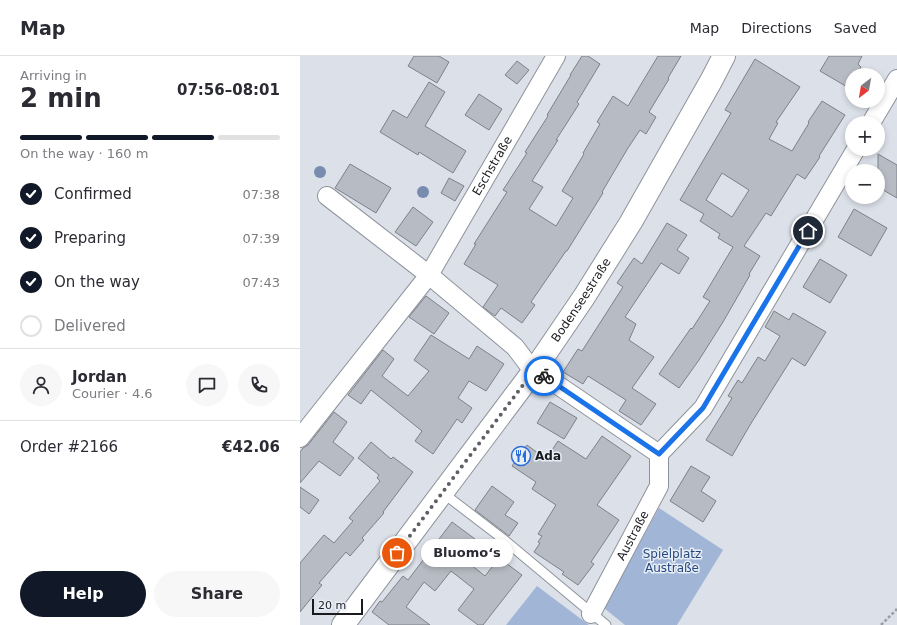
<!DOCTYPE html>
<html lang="en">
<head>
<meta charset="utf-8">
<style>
	:root { --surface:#fff; --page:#f7f7f7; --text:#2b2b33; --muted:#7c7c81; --line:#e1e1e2; --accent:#111827 }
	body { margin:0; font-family:"DejaVu Sans",sans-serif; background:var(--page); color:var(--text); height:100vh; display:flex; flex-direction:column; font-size:15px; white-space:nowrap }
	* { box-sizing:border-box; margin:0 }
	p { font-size:13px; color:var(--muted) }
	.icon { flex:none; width:22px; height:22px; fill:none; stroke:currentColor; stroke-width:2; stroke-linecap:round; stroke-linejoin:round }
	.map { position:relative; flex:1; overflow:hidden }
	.sheet { display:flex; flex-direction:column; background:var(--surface); width:300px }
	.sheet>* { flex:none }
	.needle { width:26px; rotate:211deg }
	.fabs { position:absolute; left:545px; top:12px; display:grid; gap:8px }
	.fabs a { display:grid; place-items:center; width:40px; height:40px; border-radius:50%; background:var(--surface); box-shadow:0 2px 6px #0003; font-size:20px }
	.scale { position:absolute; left:12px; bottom:10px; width:51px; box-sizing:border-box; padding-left:4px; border:2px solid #191b1e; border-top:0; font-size:11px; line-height:14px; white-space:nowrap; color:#191b1e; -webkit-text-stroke:3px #e8eef6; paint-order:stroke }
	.pin { position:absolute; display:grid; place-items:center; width:34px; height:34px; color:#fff; margin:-17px; border:2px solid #fff; border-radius:50%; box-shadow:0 1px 4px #0007 }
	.courier { position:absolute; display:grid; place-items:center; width:40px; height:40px; margin:-20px; border:3px solid #1a73e8; border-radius:50%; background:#fff; color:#222; box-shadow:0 1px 5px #0007 }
	.bubble { position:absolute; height:28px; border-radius:14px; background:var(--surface); box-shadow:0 2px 6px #0003; font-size:13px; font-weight:600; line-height:28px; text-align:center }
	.summary em { font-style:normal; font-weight:600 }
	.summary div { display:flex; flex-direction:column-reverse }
	.summary { display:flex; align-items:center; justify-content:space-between; height:68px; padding:0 20px }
	h1 { font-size:26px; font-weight:600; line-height:30px }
	.bar { display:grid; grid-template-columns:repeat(4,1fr); gap:6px 4px; align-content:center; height:48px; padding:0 20px }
	.bar i { height:5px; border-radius:3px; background:var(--line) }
	.bar .on { background:var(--accent) }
	.bar p { grid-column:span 4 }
	.line { display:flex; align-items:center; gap:10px; padding:0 20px; border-top:1px solid var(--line) }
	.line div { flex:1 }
	.round { display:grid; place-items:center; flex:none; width:42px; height:42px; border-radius:21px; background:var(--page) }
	ol { padding:0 20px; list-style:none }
	li { display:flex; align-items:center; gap:12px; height:44px }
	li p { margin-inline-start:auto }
	li .icon { padding:4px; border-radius:50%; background:var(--accent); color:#fff; stroke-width:4 }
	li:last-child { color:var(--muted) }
	li i { width:22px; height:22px; border:2px solid var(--line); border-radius:50% }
	.cta { display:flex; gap:8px; margin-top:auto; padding:8px 20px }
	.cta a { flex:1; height:46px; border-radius:24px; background:var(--accent); color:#fff; font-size:16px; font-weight:600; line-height:46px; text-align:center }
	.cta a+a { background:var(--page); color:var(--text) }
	header { display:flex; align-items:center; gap:24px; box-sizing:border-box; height:56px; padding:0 20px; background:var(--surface); border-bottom:1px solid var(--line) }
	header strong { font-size:19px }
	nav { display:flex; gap:22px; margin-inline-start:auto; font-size:14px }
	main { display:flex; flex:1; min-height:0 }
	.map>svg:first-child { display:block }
	.green { fill:#a1b5d6 }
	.building { fill:#b7bcc4; stroke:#7d8189; fill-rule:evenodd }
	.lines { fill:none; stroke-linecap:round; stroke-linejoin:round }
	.service-casing { stroke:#8e939b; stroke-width:11 }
	.minor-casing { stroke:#8e939b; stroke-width:20 }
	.secondary-casing { stroke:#8e939b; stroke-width:24 }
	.path { stroke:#989ca3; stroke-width:2.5; stroke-dasharray:3 2; stroke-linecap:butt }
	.service { stroke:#fff; stroke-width:9 }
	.minor { stroke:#fff; stroke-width:18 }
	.secondary { stroke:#fff; stroke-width:22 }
	.tree { fill:#778caf }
	.done { stroke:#5d6065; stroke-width:4; stroke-dasharray:0 7.2 }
	.route { stroke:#1a73e8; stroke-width:5 }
	.labels { text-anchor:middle; stroke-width:3; stroke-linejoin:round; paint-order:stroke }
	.street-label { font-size:12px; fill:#191b1e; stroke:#e8eef6 }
	.poi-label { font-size:12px; font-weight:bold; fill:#191b1e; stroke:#e8eef6; text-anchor:start }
	.park-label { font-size:12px; fill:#26487f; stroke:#e8eef6 }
</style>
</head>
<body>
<header>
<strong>Map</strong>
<nav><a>Map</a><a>Directions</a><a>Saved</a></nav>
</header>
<main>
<section class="sheet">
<div class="summary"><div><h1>2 min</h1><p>Arriving in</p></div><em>07:56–08:01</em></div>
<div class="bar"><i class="on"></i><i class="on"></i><i class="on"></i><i></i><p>On the way · 160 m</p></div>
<ol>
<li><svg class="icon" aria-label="check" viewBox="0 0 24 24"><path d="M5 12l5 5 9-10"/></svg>Confirmed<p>07:38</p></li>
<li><svg class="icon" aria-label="check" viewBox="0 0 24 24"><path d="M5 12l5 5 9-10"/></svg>Preparing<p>07:39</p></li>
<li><svg class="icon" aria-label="check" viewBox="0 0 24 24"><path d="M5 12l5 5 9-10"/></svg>On the way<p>07:43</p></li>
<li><i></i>Delivered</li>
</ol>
<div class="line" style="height:72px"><a class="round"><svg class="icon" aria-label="person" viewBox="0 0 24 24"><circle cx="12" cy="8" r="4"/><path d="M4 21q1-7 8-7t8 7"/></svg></a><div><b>Jordan</b><p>Courier · 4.6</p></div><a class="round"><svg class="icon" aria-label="chat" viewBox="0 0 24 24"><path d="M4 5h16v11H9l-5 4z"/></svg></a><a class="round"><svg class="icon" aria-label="phone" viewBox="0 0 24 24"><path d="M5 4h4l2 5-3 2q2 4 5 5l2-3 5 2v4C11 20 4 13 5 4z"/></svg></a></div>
<div class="line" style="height:52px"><div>Order #2166</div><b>€42.06</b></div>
<div class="cta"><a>Help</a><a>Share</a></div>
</section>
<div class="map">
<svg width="597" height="569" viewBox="0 0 597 569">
	<rect width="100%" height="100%" fill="#dbe0e9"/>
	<!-- green -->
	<g class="green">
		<polygon points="359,452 423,494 377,569 325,569 304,552"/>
		<polygon points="237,530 289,569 206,569"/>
	</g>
	<!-- building -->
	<g class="building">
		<polygon points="114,0 139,0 149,6 137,27 108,10"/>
		<polygon points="282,0 288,0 300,8 277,46 279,48 256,84 258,84 232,125 243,131 229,153 256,170 273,142 262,135 284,98 283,97 300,68 297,66 313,40 328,50 358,0 381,0 368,22 369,23 349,56 356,61 346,78 340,74 328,92 302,136 303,137 267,195 266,195 231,246 235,249 222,267 201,252 195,260 183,251 198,229 164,208 176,188 174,188 207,136 203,134 227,97 225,96 248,60 247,59 271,19 270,19"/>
		<polygon points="529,0 562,0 558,8 561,11 557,19 552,19 552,27 549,32 520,15"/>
		<path d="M455,3L500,31L476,66L478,67L469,83L492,95L509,67L508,66L522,45L545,59L519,100L520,101L505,123L497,118L471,160L466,157L444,190L460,200L449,218L450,219L423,266L399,304L379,332L359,318L391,272L392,273L410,245L403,241L433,191L418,182L420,178L400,165L404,158L380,144L431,57L425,54ZM422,117L449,134L432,161L406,144Z"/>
		<polygon points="217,5 229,14 217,28 205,19"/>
		<polygon points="129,26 145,36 125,70 166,95 153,117 119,96 118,99 80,76 93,54 107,62"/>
		<polygon points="179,38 202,53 189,74 165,59"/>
		<polygon points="578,98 597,109 597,142 578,131"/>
		<polygon points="50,108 91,132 76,157 35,132"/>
		<polygon points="149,122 164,130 155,145 141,137"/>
		<polygon points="113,151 133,166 116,190 95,176"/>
		<polygon points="554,153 587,172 571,200 538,181"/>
		<polygon points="367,167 387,179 377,194 389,202 379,218 361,207 325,261 336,268 329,284 354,301 332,332 356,348 341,369 319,355 326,344 288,320 283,328 263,316 278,293 282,295 323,231 317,227 334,202 342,208"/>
		<polygon points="520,203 547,219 530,247 503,231"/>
		<polygon points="126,240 149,257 134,278 109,261"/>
		<polygon points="474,255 489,264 493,257 526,276 505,310 492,302 450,369 432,400 406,384 432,342 428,340 438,324 442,327 458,301 465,305 480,280 465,271"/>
		<polygon points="131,279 169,303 177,290 204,308 186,335 169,325 158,342 172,352 162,367 157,363 133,398 115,385 122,375 71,334 61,348 48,339 83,294 94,303 82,320 108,340 129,315 114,304"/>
		<polygon points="250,346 277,362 264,383 237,367"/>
		<polygon points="34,356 47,366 33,386 54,402 40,420 19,405 0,427 0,396 3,392 8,389"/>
		<polygon points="302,380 331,400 297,449 319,464 291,506 294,508 278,529 262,518 264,516 234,496 240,487 238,486 242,480 238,478 256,449 232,433 236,426 212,410 227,389 246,403 258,385 286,403"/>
		<polygon points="71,386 91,403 93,401 113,416 83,456 84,457 62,482 64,484 50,500 46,496 19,527 22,529 0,556 0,507 24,479 34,487 53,465 49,462 80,425 77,422 79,419 58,402"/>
		<polygon points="391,410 410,421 401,435 416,445 403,466 370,445"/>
		<polygon points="192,430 214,446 205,459 218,467 209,480 175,454"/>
		<polygon points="0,431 19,444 9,458 0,451"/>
		<polygon points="152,466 175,483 161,501 185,520 199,502 222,519 183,569 178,569 158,554 174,533 151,515 135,535 124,526 106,551 130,569 89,569 72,556 80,545 82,546 103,520 108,524"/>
	</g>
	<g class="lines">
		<defs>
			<polyline id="service" points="143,437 203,483 306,569"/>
			<g id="minor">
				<polyline points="571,67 597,23"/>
				<polyline points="27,140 129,219 215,291 227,307 243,319 359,398"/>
				<path id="s1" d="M0,382L129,219L256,0"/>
				<path id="s2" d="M291,558L359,430V398L403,352L556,93"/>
			</g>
			<g id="secondary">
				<path id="s3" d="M43,569L235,313L284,241L331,166L411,25L424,0"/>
			</g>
		</defs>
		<!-- service casing -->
		<use href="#service" class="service-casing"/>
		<!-- minor casing -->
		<use href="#minor" class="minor-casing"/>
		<!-- secondary casing -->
		<use href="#secondary" class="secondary-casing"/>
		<!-- path -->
		<polyline class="path" points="581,569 597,553"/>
		<!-- service -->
		<use href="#service" class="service"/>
		<!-- minor -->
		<use href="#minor" class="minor"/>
		<!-- secondary -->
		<use href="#secondary" class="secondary"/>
	</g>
	<!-- trees -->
	<g class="tree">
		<circle cx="20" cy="116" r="6"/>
		<circle cx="123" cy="136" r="6"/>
	</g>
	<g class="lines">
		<!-- done -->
		<polyline class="done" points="97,497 235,313 244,320"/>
		<!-- route -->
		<polyline class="route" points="244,320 359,398 403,352 508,175"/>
	</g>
	<!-- icons -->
	<defs>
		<symbol id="restaurant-ring" viewBox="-11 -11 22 22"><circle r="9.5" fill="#e8eef6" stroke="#2a6dda" stroke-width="1.5"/><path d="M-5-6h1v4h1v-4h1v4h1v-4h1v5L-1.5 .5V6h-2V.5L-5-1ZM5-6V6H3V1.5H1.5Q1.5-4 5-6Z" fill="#2a6dda"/></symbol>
	</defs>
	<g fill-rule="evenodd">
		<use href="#restaurant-ring" x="210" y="389" width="22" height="22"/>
	</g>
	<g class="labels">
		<!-- street labels -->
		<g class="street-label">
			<text dy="4" stroke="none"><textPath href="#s1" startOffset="334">Eschstraße</textPath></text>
			<text dy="4" stroke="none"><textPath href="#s3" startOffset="403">Bodenseestraße</textPath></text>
			<text dy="4" stroke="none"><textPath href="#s2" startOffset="89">Austraße</textPath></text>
		</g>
		<!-- poi labels -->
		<g class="poi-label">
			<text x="235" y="404">Ada</text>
		</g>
		<!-- park labels -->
		<g class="park-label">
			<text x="372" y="502">Spielplatz<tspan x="372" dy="14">Austraße</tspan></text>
		</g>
	</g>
</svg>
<div class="fabs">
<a><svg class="needle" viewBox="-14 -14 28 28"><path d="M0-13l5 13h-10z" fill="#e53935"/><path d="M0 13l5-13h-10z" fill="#7c7c81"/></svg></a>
<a>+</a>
<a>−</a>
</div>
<div class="scale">20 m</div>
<div class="pin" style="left:97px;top:497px;background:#ea580c"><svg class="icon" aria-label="bag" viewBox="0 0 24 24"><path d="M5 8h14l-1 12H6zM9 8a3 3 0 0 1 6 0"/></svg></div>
<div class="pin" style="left:508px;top:175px;background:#1f2937"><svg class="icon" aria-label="home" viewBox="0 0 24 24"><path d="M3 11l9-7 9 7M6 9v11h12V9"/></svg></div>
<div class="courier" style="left:244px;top:320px"><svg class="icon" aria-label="bike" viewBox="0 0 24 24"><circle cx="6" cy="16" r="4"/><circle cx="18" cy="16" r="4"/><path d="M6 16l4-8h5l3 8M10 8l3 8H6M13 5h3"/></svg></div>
<div class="bubble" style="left:121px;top:483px;width:92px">Bluomo‘s</div>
</div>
</main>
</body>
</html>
